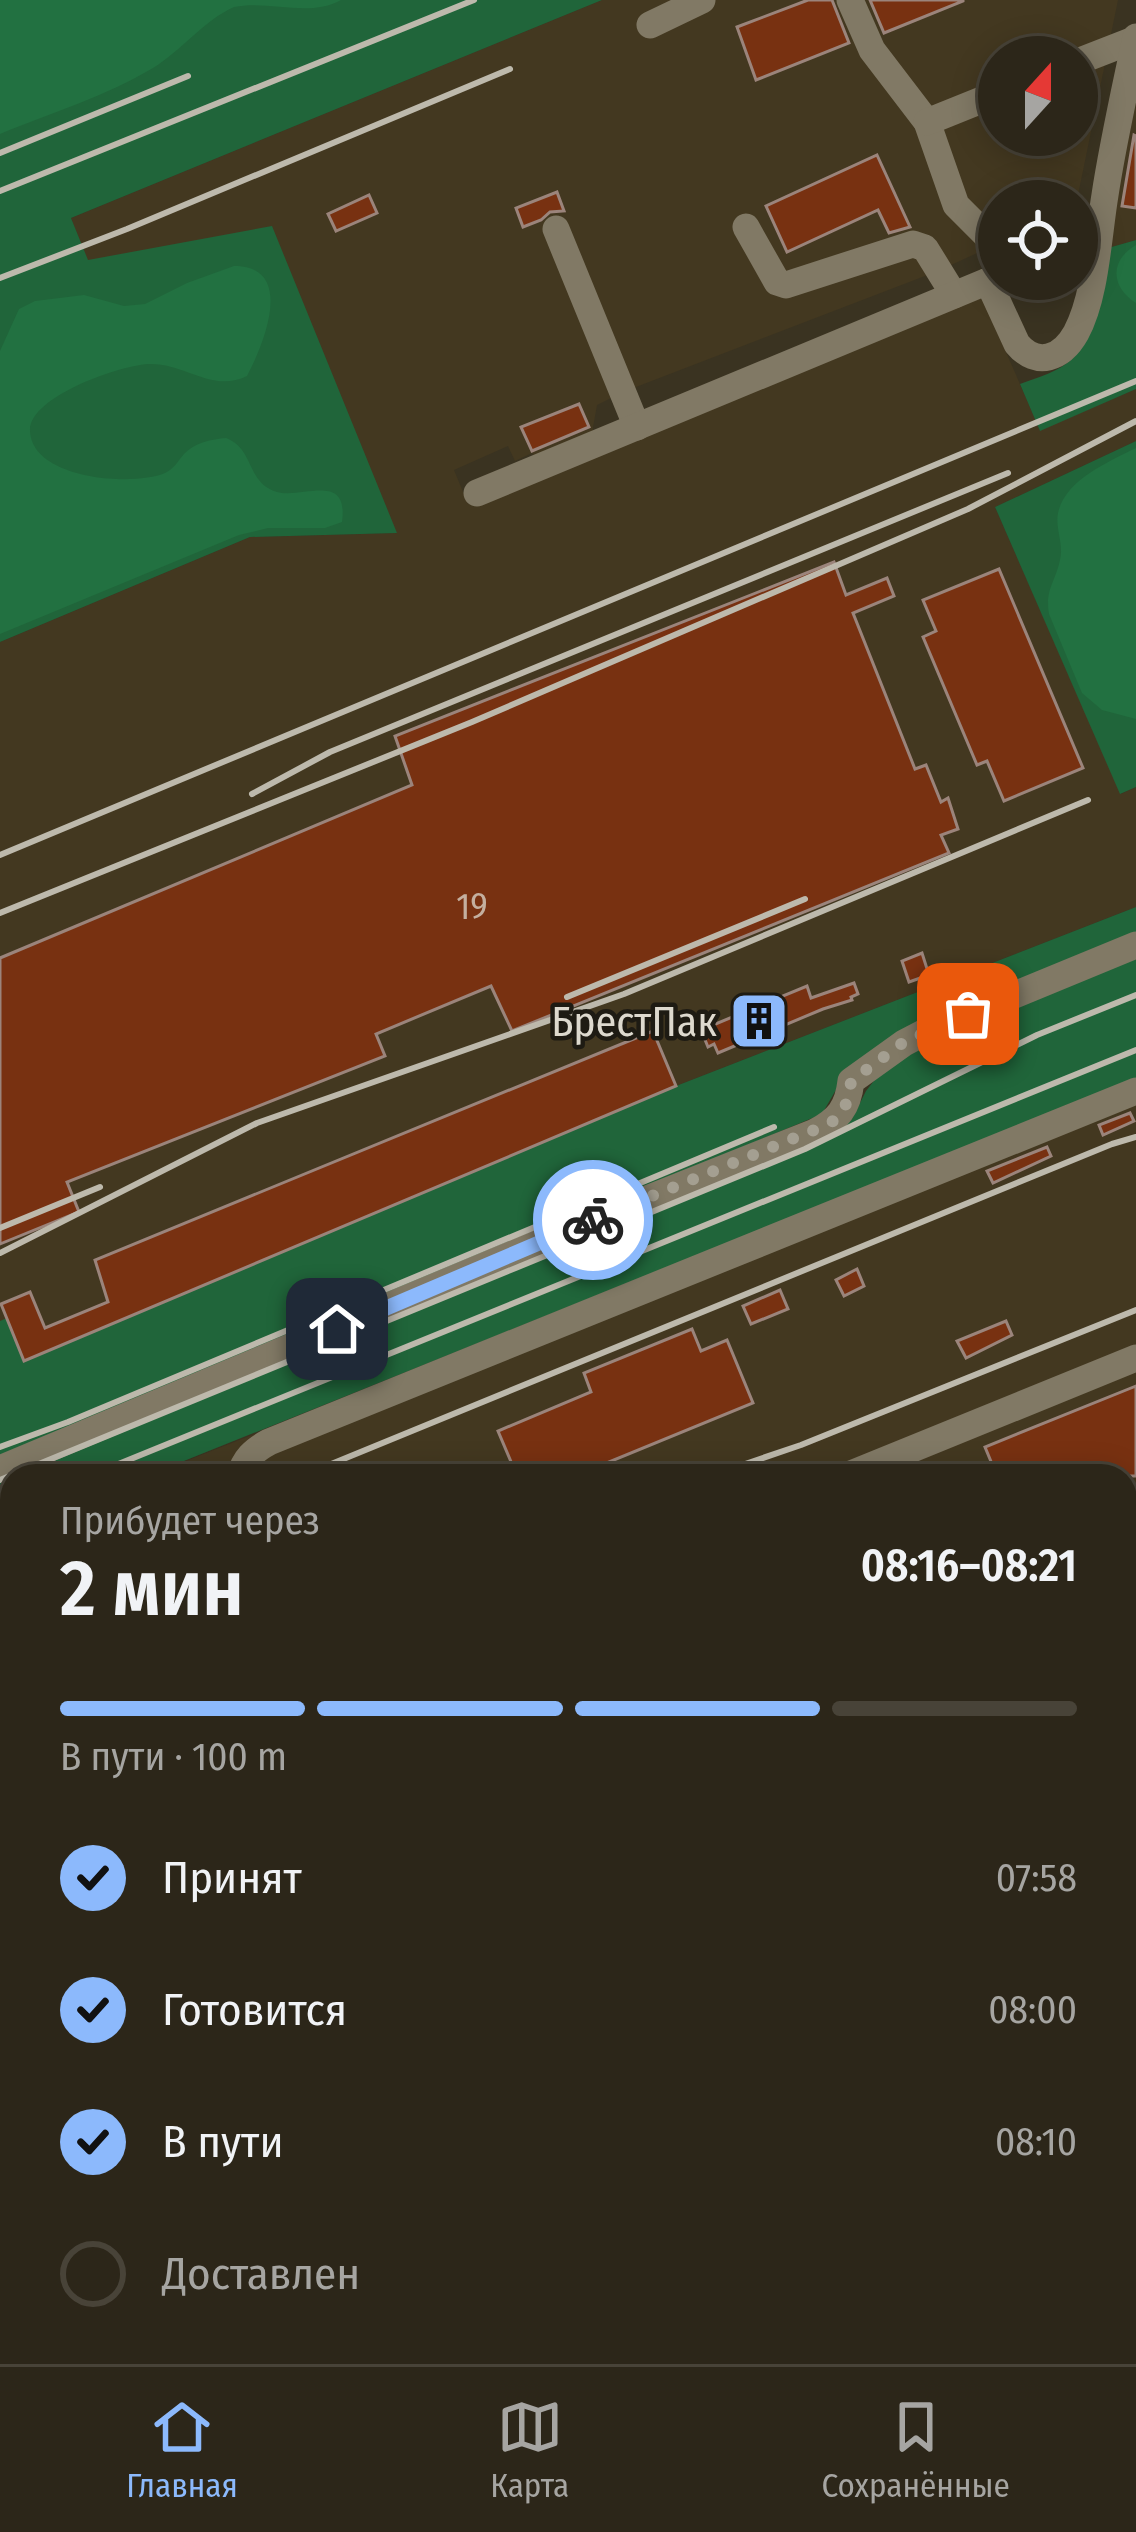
<!DOCTYPE html>
<html lang="ru">
<head>
<meta charset="utf-8">
<style>
	:root { --surface:#2c2619; --page:#383226; --text:#f1f3f6; --muted:#a6a5a2; --line:#484338; --accent:#8cb9fc }
	body { margin:0; font-family:"Fira Sans Condensed",sans-serif; background:var(--page); color:var(--text); height:100vh; display:flex; flex-direction:column; font-size:45px; white-space:nowrap }
	* { box-sizing:border-box; margin:0 }
	p { font-size:39px; color:var(--muted) }
	.icon { flex:none; width:66px; height:66px; fill:none; stroke:currentColor; stroke-width:2; stroke-linecap:round; stroke-linejoin:round }
	.map { position:relative; flex:1; overflow:hidden }
	.side { position:absolute; left:0px; top:1464px; width:1137px; height:900px; display:flex; flex-direction:column; background:var(--surface); border-radius:36px 36px 0 0; box-shadow:0 6px 30px #0003,0 0 0 3px var(--line) }
	.side>* { flex:none }
	.needle { width:78px; rotate:21deg }
	.buttons { position:absolute; left:978px; top:36px; display:grid; gap:24px }
	.buttons a { display:grid; place-items:center; width:120px; height:120px; border-radius:50%; background:var(--surface); box-shadow:0 6px 30px #0003,0 0 0 3px var(--line); font-size:60px }
	.pin { position:absolute; display:grid; place-items:center; width:102px; height:102px; color:#fff; margin:-51px; border-radius:24px; box-shadow:0 6px 18px #0006 }
	.courier { position:absolute; display:grid; place-items:center; width:120px; height:120px; margin:-60px; border:9px solid #8cb9fc; border-radius:50%; background:#fff; color:#222; box-shadow:0 3px 15px #0007 }
	.summary em { font-style:normal; font-weight:600 }
	.summary div { display:flex; flex-direction:column-reverse }
	.summary { display:flex; align-items:center; justify-content:space-between; height:204px; padding:0 60px }
	h1 { font-size:78px; font-weight:600; line-height:90px }
	.bar { display:grid; grid-template-columns:repeat(4,1fr); gap:18px 12px; align-content:center; height:144px; padding:0 60px }
	.bar i { height:15px; border-radius:9px; background:var(--line) }
	.bar .selected { background:var(--accent) }
	.bar p { grid-column:span 4 }
	ol { padding:0 60px; list-style:none }
	li { display:flex; align-items:center; gap:36px; height:132px }
	li p { margin-inline-start:auto }
	li .icon { padding:12px; border-radius:50%; background:var(--accent); color:#111; stroke-width:4 }
	li:last-child { color:var(--muted) }
	li i { width:66px; height:66px; border:6px solid var(--line); border-radius:50% }
	.tab-bar { display:flex; justify-content:space-around; align-items:center; height:168px; border-top:3px solid var(--line); background:var(--surface); font-size:33px; color:var(--muted) }
	.tab-bar a { display:grid; justify-items:center; gap:6px }
	.tab-bar .selected { color:var(--accent) }
	.map>svg:first-child { display:block }
	.built { fill:#433820; fill-rule:evenodd }
	.green { fill:#20653a }
	.forest { fill:#227141 }
	.building { fill:#783111; stroke:#9b847b; stroke-width:3 }
	.lines { fill:none; stroke-linecap:round; stroke-linejoin:round }
	.minor { stroke:#817965; stroke-width:27 }
	.major { stroke:#bc9346; stroke-width:30 }
	.rail { stroke:#bdb9ac; stroke-width:6 }
	.done { stroke:#a49f91; stroke-width:12; stroke-dasharray:0 21.6 }
	.route { stroke:#8cb9fc; stroke-width:15 }
	.labels { text-anchor:middle; stroke-width:9; stroke-linejoin:round; paint-order:stroke }
	.number-label { font-size:36px; fill:#c4af9f }
	.poi-label { font-size:42px; fill:#ddd9ce; stroke:#1e1b13; text-anchor:end }
</style>
</head>
<body>
<div class="map">
<svg width="1136" height="2364" viewBox="0 0 1136 2364">
	<rect width="100%" height="100%" fill="#3a3321"/>
	<!-- built -->
	<g class="built">
		<path d="M602,0H1118L1077,200L999,201V243L938,271L623,392L597,405L592,433L535,457L532,453L515,461L508,446L454,470L468,504L982,297L1040,430L1136,389V441L995,507L1121,794L1136,787V907L676,1086L24,1361L7,1319L0,1321V642L250,537L397,533L87,260L71,218ZM999,57H1077V135H999Z"/>
		<polygon points="1136,37 1136,240 1094,252"/>
		<polygon points="1136,1077 1136,1786 1125,1770 1125,1476 177,1476 173,1466 496,1340"/>
		<polygon points="12,1600 12,2352 660,2352 648,2364 0,2364 0,1604"/>
	</g>
	<!-- green -->
	<g class="green">
		<polygon points="0,0 602,0 71,218 88,260 272,226 397,533 250,537 0,642"/>
		<path d="M1136,240V389L1040,431L1020,384C1038,377 1059,372 1073,358C1090,341 1090,277 1094,252Z"/>
		<polygon points="1136,441 1136,787 1120,794 995,507"/>
		<polygon points="1136,907 1136,935 848,1069 822,1114 0,1457 0,1321 7,1318 24,1360 676,1086"/>
		<polygon points="1136,957 1136,1079 174,1465 177,1476 12,1476 12,1606 0,1609 0,1480 805,1149 838,1133 852,1119 866,1091 883,1069 939,1039"/>
		<polygon points="1136,1941 1136,2010 1125,2014 1125,1944"/>
		<polygon points="1136,2052 1136,2104 1125,2108 1125,2057"/>
		<polygon points="1136,2111 1136,2227 1125,2227 1125,2115"/>
		<polygon points="1125,2272 1136,2272 1136,2364 995,2364 1008,2352 1125,2352"/>
		<polygon points="772,2352 838,2352 829,2364 764,2364"/>
	</g>
	<!-- forest -->
	<g class="forest">
		<path d="M0,0H341C309,18 270,0 234,7C203,21 181,51 153,68C106,96 51,113 0,134Z"/>
		<path d="M1136,245V303C1111,287 1109,261 1136,245Z"/>
		<path d="M234,266C296,266 264,344 247,376C213,393 186,364 151,364C122,364 28,397 30,431C32,479 132,487 165,473C174,469 178,461 184,454C194,443 212,439 226,438C255,449 246,483 277,492C302,499 349,471 342,522L325,528H268L239,535L0,634V351L19,309L35,301L84,295L124,306L145,304L187,283Z"/>
		<path d="M1136,448V719L1102,710L1082,693L1049,614C1045,589 1055,583 1060,560C1064,544 1055,529 1058,513C1065,480 1108,462 1136,448Z"/>
	</g>
	<!-- building -->
	<g class="building">
		<polygon points="808,0 832,0 849,43 756,80 737,27"/>
		<polygon points="870,0 963,0 963,1 884,33"/>
		<polygon points="1134,135 1136,136 1136,208 1122,206"/>
		<polygon points="877,155 910,227 889,233 878,210 787,252 766,206"/>
		<polygon points="557,192 564,211 550,212 541,220 523,227 516,208"/>
		<polygon points="369,195 377,213 336,231 328,214"/>
		<polygon points="579,404 589,427 532,451 521,427"/>
		<polygon points="834,562 846,595 887,578 894,596 853,613 915,769 926,765 941,802 948,798 958,829 941,835 949,853 512,1031 491,986 376,1034 385,1056 67,1182 79,1212 0,1244 0,958 412,785 395,736"/>
		<polygon points="999,569 1083,768 1004,801 987,761 977,765 923,637 936,631 923,600"/>
		<polygon points="922,953 929,975 909,982 902,961"/>
		<polygon points="854,983 858,994 851,997 852,1000 823,1009 718,1053 714,1044 708,1047 701,1030 807,986 811,998"/>
		<polygon points="653,1031 676,1086 24,1361 1,1304 30,1292 45,1328 108,1302 95,1260"/>
		<polygon points="1130,1113 1134,1121 1103,1135 1099,1125"/>
		<polygon points="1047,1147 1051,1156 993,1183 987,1171"/>
		<polygon points="857,1269 864,1286 844,1296 836,1280"/>
		<polygon points="780,1290 788,1309 751,1324 743,1306"/>
		<polygon points="1006,1321 1012,1335 966,1358 957,1341"/>
		<polygon points="692,1329 701,1351 727,1340 753,1403 575,1476 517,1476 498,1431 591,1392 584,1373"/>
		<polygon points="1136,1386 1136,1476 997,1476 985,1447"/>
	</g>
	<g class="lines">
		<!-- minor -->
		<g class="minor">
			<polyline points="850,0 872,50 927,122 956,205 999,248"/>
			<polyline points="650,25 702,0"/>
			<polyline points="1077,62 1136,39"/>
			<polyline points="927,122 999,93"/>
			<polyline points="746,227 777,282 786,285 913,244 925,248 954,295"/>
			<polyline points="556,229 637,427"/>
			<path d="M999,276L988,281L1017,344C1037,368 1062,358 1076,333C1096,296 1098,237 1105,195C1113,142 1125,90 1136,37"/>
			<polyline points="477,493 988,281"/>
			<path d="M0,1469L567,1231L815,1132C838,1120 848,1108 851,1081L904,1043L927,1031L1136,945"/>
			<path d="M240,1476C244,1459 254,1450 269,1442L1136,1091"/>
			<polyline points="846,1476 1136,1358"/>
			<polyline points="1125,1543 1136,1557"/>
			<polyline points="1125,1700 1136,1716"/>
			<polyline points="1125,1816 1136,1831"/>
			<polyline points="0,1854 12,1822"/>
			<polyline points="0,2288 12,2256"/>
			<polyline points="447,2352 460,2364"/>
			<polyline points="510,2352 517,2364"/>
			<polyline points="687,2352 698,2364"/>
			<polyline points="886,2352 900,2364"/>
			<polyline points="172,2364 176,2352"/>
			<polyline points="318,2364 324,2352"/>
			<polyline points="397,2364 403,2352"/>
			<polyline points="571,2364 583,2352"/>
			<polyline points="846,2364 855,2352"/>
			<polyline points="987,2364 1000,2352"/>
		</g>
		<!-- major -->
		<g class="major">
			<polyline points="1125,2028 1136,2023"/>
			<polyline points="721,2364 733,2352"/>
		</g>
		<!-- rail -->
		<g class="rail">
			<polyline points="0,153 188,76"/>
			<polyline points="0,191 474,0"/>
			<polyline points="0,278 127,229 510,69"/>
			<polyline points="252,794 330,752 1008,473"/>
			<polyline points="0,855 1136,381"/>
			<polyline points="0,913 472,722 968,509 1136,421"/>
			<polyline points="567,997 805,899"/>
			<polyline points="0,1228 100,1187"/>
			<polyline points="0,1253 257,1123 624,994 1088,800"/>
			<polyline points="0,1447 68,1422 774,1127"/>
			<polyline points="89,1476 1136,1050"/>
			<polyline points="302,1476 1112,1144 1136,1137"/>
			<polyline points="710,1476 801,1445 1136,1310"/>
			<polyline points="0,1480 805,1149 1037,1035 1136,995"/>
			<polyline points="0,1512 12,1507"/>
			<polyline points="0,1587 12,1583"/>
			<polyline points="0,1747 12,1744"/>
		</g>
	</g>
	<g class="lines">
		<!-- done -->
		<path class="done" d="M593,1220L829,1124C845,1113 849,1100 851,1081L904,1042L968,1014"/>
		<!-- route -->
		<polyline class="route" points="337,1329 593,1220"/>
	</g>
	<!-- icons -->
	<defs>
		<symbol id="building-square" viewBox="-11 -11 22 22"><rect x="-9" y="-9" width="18" height="18" rx="4" fill="#8cb9fc" stroke="#1e1b13"/><path d="M-4-6H4V6H1V3H-1V6H-4ZM-2.5-4.3h1.7v1.8h-1.7ZM.8-4.3h1.7v1.8H.8ZM-2.5-1h1.7V.8h-1.7ZM.8-1h1.7V.8H.8Z" fill="#111"/></symbol>
	</defs>
	<g fill-rule="evenodd">
		<use href="#building-square" x="726" y="988" width="66" height="66"/>
	</g>
	<g class="labels">
		<!-- number labels -->
		<g class="number-label">
			<text x="472" y="919">19</text>
		</g>
		<!-- poi labels -->
		<g class="poi-label">
			<text x="717" y="1036">БрестПак</text>
		</g>
	</g>
</svg>
<div class="buttons">
<a><svg class="needle" viewBox="-14 -14 28 28"><path d="M0-13l5 13h-10z" fill="#e53935"/><path d="M0 13l5-13h-10z" fill="#a6a5a2"/></svg></a>
<a><svg class="icon" aria-label="locate" viewBox="0 0 24 24"><circle cx="12" cy="12" r="6"/><path d="M12 2v4M12 18v4M2 12h4M18 12h4"/></svg></a>
</div>
<div class="pin" style="left:968px;top:1014px;background:#ea580c"><svg class="icon" aria-label="bag" viewBox="0 0 24 24"><path d="M5 8h14l-1 12H6zM9 8a3 3 0 0 1 6 0"/></svg></div>
<div class="pin" style="left:337px;top:1329px;background:#1f2937"><svg class="icon" aria-label="home" viewBox="0 0 24 24"><path d="M3 11l9-7 9 7M6 9v11h12V9"/></svg></div>
<div class="courier" style="left:593px;top:1220px"><svg class="icon" aria-label="bike" viewBox="0 0 24 24"><circle cx="6" cy="16" r="4"/><circle cx="18" cy="16" r="4"/><path d="M6 16l4-8h5l3 8M10 8l3 8H6M13 5h3"/></svg></div>
<section class="side">
<div class="summary"><div><h1>2 мин</h1><p>Прибудет через</p></div><em>08:16–08:21</em></div>
<div class="bar"><i class="selected"></i><i class="selected"></i><i class="selected"></i><i></i><p>В пути · 100 m</p></div>
<ol>
<li><svg class="icon" aria-label="check" viewBox="0 0 24 24"><path d="M5 12l5 5 9-10"/></svg>Принят<p>07:58</p></li>
<li><svg class="icon" aria-label="check" viewBox="0 0 24 24"><path d="M5 12l5 5 9-10"/></svg>Готовится<p>08:00</p></li>
<li><svg class="icon" aria-label="check" viewBox="0 0 24 24"><path d="M5 12l5 5 9-10"/></svg>В пути<p>08:10</p></li>
<li><i></i>Доставлен</li>
</ol>
</section>
</div>
<nav class="tab-bar">
<a class="selected"><svg class="icon" aria-label="home" viewBox="0 0 24 24"><path d="M3 11l9-7 9 7M6 9v11h12V9"/></svg>Главная</a>
<a><svg class="icon" aria-label="map" viewBox="0 0 24 24"><path d="M3 6l6-2 6 2 6-2v14l-6 2-6-2-6 2zM9 4v14M15 6v14"/></svg>Карта</a>
<a><svg class="icon" aria-label="saved" viewBox="0 0 24 24"><path d="M7 4h10v16l-5-4-5 4z"/></svg>Сохранённые</a>
</nav>
</body>
</html>
